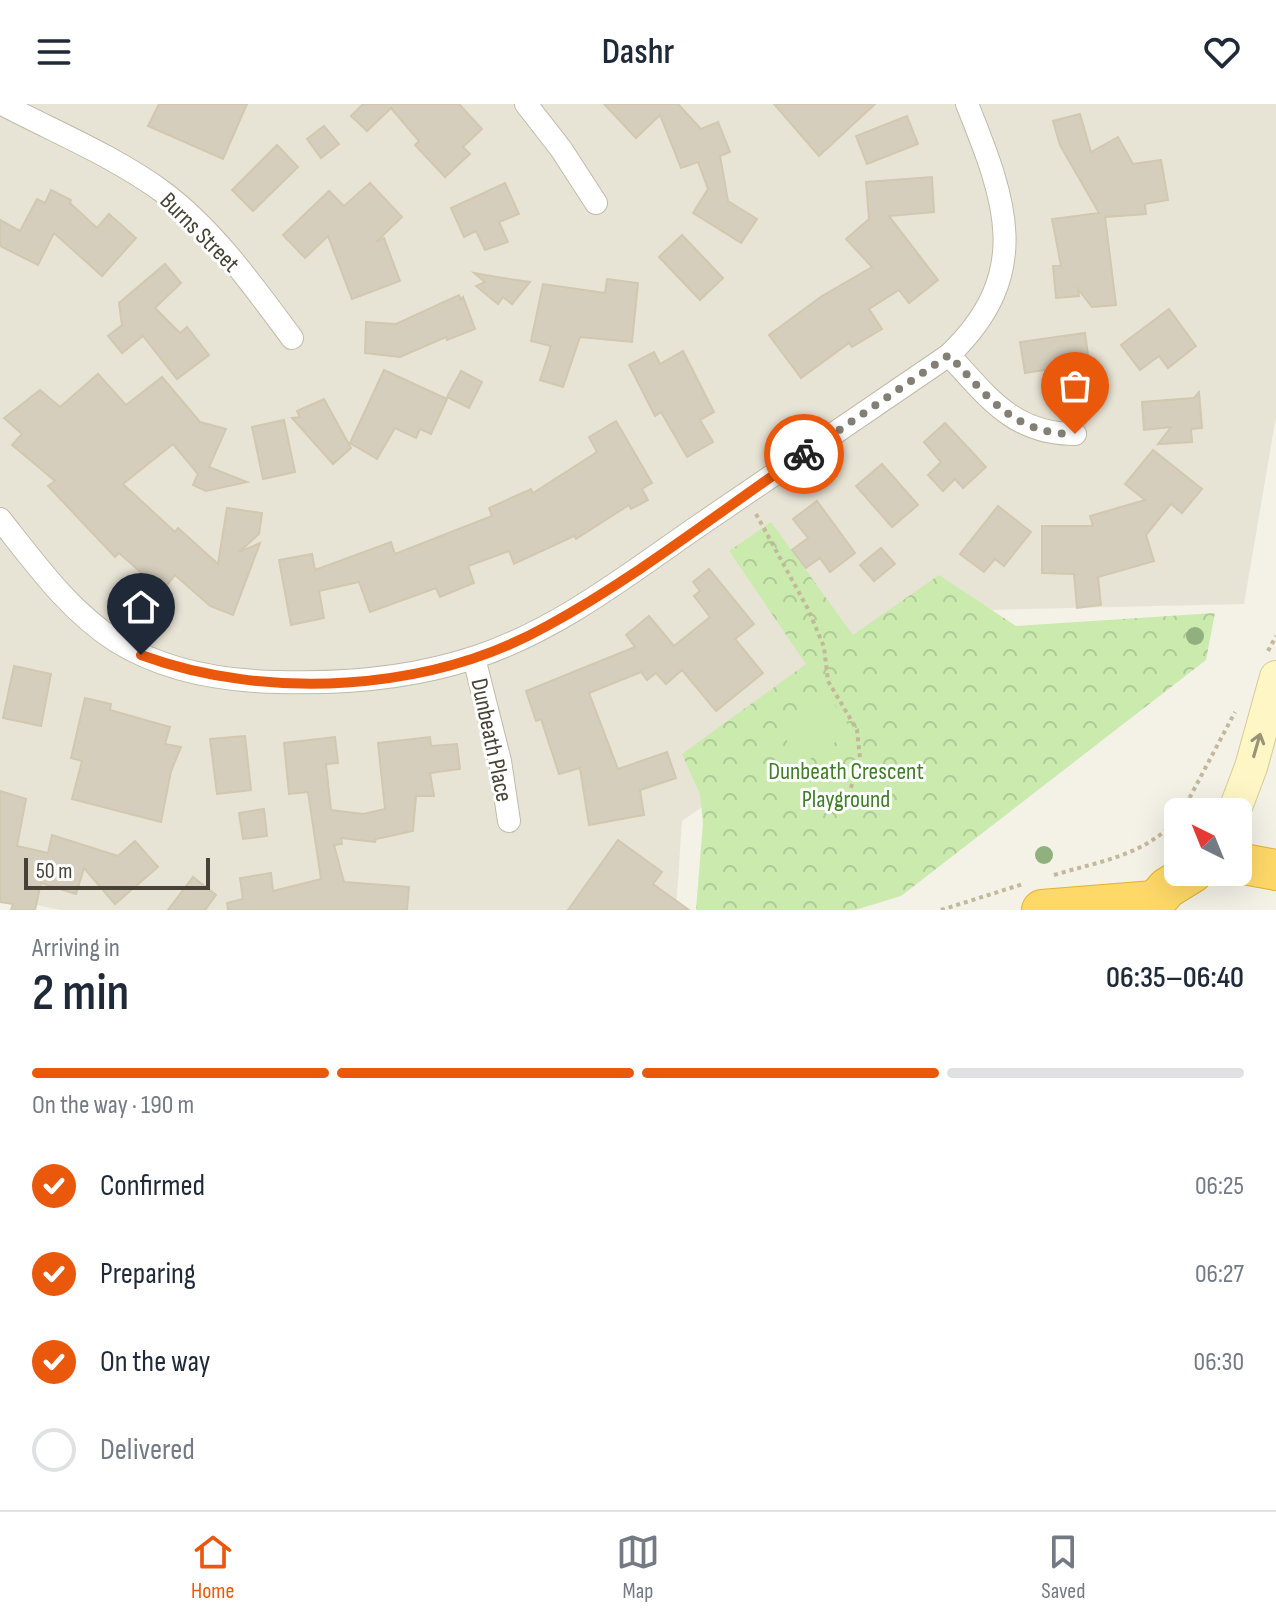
<!DOCTYPE html>
<html lang="en">
<head>
<meta charset="utf-8">
<style>
	:root { --surface:#fff; --page:#f6f6f7; --text:#1f2937; --muted:#747a83; --line:#e0e1e3; --accent:#ea580c }
	body { margin:0; font-family:"Sofia Sans Condensed",sans-serif; background:var(--page); color:var(--text); height:100vh; display:flex; flex-direction:column; font-size:30px; white-space:nowrap }
	* { box-sizing:border-box; margin:0 }
	p { font-size:26px; color:var(--muted) }
	.icon { flex:none; width:44px; height:44px; fill:none; stroke:currentColor; stroke-width:2; stroke-linecap:round; stroke-linejoin:round }
	.map { position:relative; height:806px; overflow:hidden }
	.sheet { display:flex; flex-direction:column; background:var(--surface); flex:1 }
	.sheet>* { flex:none }
	.needle { width:52px; rotate:317deg }
	.fabs { position:absolute; left:1164px; top:694px; display:grid; gap:16px }
	.fabs a { display:grid; place-items:center; width:88px; height:88px; border-radius:12px; background:var(--surface); box-shadow:0 8px 32px #0002; font-size:40px }
	.scale { position:absolute; left:24px; bottom:20px; width:186px; box-sizing:border-box; padding-left:8px; border:4px solid #484236; border-top:0; font-size:22px; line-height:28px; white-space:nowrap; color:#484236; -webkit-text-stroke:6px #fff; paint-order:stroke }
	.pin { position:absolute; display:grid; place-items:center; width:68px; height:68px; color:#fff; margin:-82px -34px; border-radius:50% 50% 50% 0; rotate:-45deg; box-shadow:0 0 8px #0007 }
	.pin .icon { rotate:45deg }
	.courier { position:absolute; display:grid; place-items:center; width:80px; height:80px; margin:-40px; border:6px solid #ea580c; border-radius:50%; background:#fff; color:#222; box-shadow:0 2px 10px #0007 }
	.summary em { font-style:normal; font-weight:600 }
	.summary div { display:flex; flex-direction:column-reverse }
	.summary { display:flex; align-items:center; justify-content:space-between; height:136px; padding:0 32px }
	h1 { font-size:52px; font-weight:600; line-height:60px }
	.bar { display:grid; grid-template-columns:repeat(4,1fr); gap:12px 8px; align-content:center; height:96px; padding:0 32px }
	.bar i { height:10px; border-radius:6px; background:var(--line) }
	.bar .selected { background:var(--accent) }
	.bar p { grid-column:span 4 }
	ol { padding:0 32px; list-style:none }
	li { display:flex; align-items:center; gap:24px; height:88px }
	li p { margin-inline-start:auto }
	li .icon { padding:8px; border-radius:50%; background:var(--accent); color:#fff; stroke-width:4 }
	li:last-child { color:var(--muted) }
	li i { width:44px; height:44px; border:4px solid var(--line); border-radius:50% }
	header { display:flex; justify-content:space-between; align-items:center; height:104px; padding:0 32px; background:var(--surface); font-size:36px; font-weight:600 }
	.menu { display:flex; justify-content:space-around; align-items:center; height:112px; border-top:2px solid var(--line); background:var(--surface); font-size:22px; color:var(--muted) }
	.menu a { display:grid; justify-items:center; gap:4px }
	.menu .selected { color:var(--accent) }
	.map>svg:first-child { display:block }
	.residential { fill:#e8e4d5 }
	.park { fill:url(#park-crowns) }
	.garden { fill:#caeaae }
	.building { fill:#d6cebc; stroke:#d2c7af; stroke-width:2 }
	.lines { fill:none; stroke-linecap:round; stroke-linejoin:round }
	.street-casing { stroke:#c0baa9; stroke-width:24 }
	.secondary-casing { stroke:#d6ca95; stroke-width:34 }
	.highway-casing { stroke:#e4b131; stroke-width:42 }
	.path { stroke:#c3b89a; stroke-width:4; stroke-dasharray:4 4; stroke-linecap:butt }
	.street { stroke:#fff; stroke-width:22 }
	.secondary { stroke:#fff6c6; stroke-width:32 }
	.highway { stroke:#ffd967; stroke-width:40 }
	.tree { fill:#90b17d }
	.oneway { stroke:#9a9377 }
	.done { stroke:#847f74; stroke-width:8; stroke-dasharray:0 14.4 }
	.route { stroke:#ea580c; stroke-width:10 }
	.labels { text-anchor:middle; stroke-width:6; stroke-linejoin:round; paint-order:stroke }
	.street-label { font-size:24px; fill:#484236; stroke:#fff }
	.park-label { font-size:24px; fill:#3f7d26; stroke:#fff }
</style>
</head>
<body>
<header><svg class="icon" aria-label="menu" viewBox="0 0 24 24"><path d="M4 6h16M4 12h16M4 18h16"/></svg>Dashr<svg class="icon" aria-label="heart" viewBox="0 0 24 24"><path d="M12 20l-8-8c-3-5 5-10 8-4 3-6 11-1 8 4z"/></svg></header>
<div class="map">
<svg width="1276" height="806" viewBox="0 0 1276 806">
	<defs>
		<pattern id="park-crowns" width="20" height="18" patternUnits="userSpaceOnUse" patternTransform="scale(2)"><rect width="20" height="18" fill="#caeaae"/><path d="M2 6a3 3 0 1 1 6 0M12 15a3 3 0 1 1 6 0" fill="none" stroke="#afca96"/></pattern>
	</defs>
	<rect width="100%" height="100%" fill="#f4f1e7"/>
	<!-- residential -->
	<polygon class="residential" points="0,0 1276,0 1276,313 1244,500 987,506 682,717 676,806 60,806 0,793"/>
	<!-- park -->
	<polygon class="park" points="771,418 853,531 939,471 1016,522 1215,509 1206,556 901,792 855,806 696,806 703,719 700,690 682,650 806,560 729,447"/>
	<!-- garden -->
	<path class="garden" d="M831,596L852,627L807,657C792,650 787,643 785,626Z"/>
	<!-- building -->
	<g class="building">
		<polygon points="159,0 247,0 223,55 148,22"/>
		<polygon points="363,0 459,0 482,25 463,43 470,50 445,73 415,41 419,37 391,4 367,27 351,12"/>
		<polygon points="604,0 678,0 701,25 718,18 730,48 720,52 728,97 757,115 741,139 693,109 708,85 698,58 681,64 660,11 636,34"/>
		<polygon points="774,0 875,0 819,52"/>
		<polygon points="1080,10 1091,48 1118,33 1133,60 1161,56 1168,96 1145,100 1146,110 1105,113 1116,201 1092,203 1078,185 1079,192 1056,194 1053,162 1061,162 1052,115 1099,109 1060,41 1053,17"/>
		<polygon points="907,12 918,40 867,60 856,32"/>
		<polygon points="324,22 339,40 321,54 307,35"/>
		<polygon points="277,41 298,63 253,107 232,86"/>
		<polygon points="932,73 934,108 889,112 938,176 909,199 899,186 869,205 882,225 852,243 849,239 801,274 769,231 822,192 872,163 846,135 869,115 866,78"/>
		<polygon points="370,79 402,113 376,138 384,134 400,177 352,195 328,132 305,154 283,131 329,87 344,102"/>
		<polygon points="505,79 519,110 499,118 508,138 485,146 476,127 464,133 451,104"/>
		<polygon points="51,86 71,96 70,99 97,124 109,110 136,134 102,172 54,129 38,161 0,142 0,116 20,127 37,95 45,99"/>
		<polygon points="682,131 723,174 700,196 659,153"/>
		<polygon points="165,160 181,179 155,204 180,229 187,223 209,251 177,275 143,232 122,249 108,232 122,221 119,199"/>
		<polygon points="474,169 497,173 530,178 512,200 503,193 498,200 476,182 485,178"/>
		<polygon points="607,175 638,179 632,238 580,233 563,283 540,276 551,242 531,237 543,180 605,189"/>
		<polygon points="459,191 461,196 463,193 475,225 447,236 446,233 400,253 365,249 366,218 396,220"/>
		<polygon points="1169,205 1196,242 1168,264 1159,252 1140,266 1121,241"/>
		<polygon points="1085,229 1089,259 1025,269 1020,238"/>
		<polygon points="683,247 714,308 700,316 713,338 687,353 661,308 655,312 629,261 654,248 660,260"/>
		<polygon points="384,266 447,295 431,330 420,325 416,334 395,324 377,355 350,339"/>
		<polygon points="461,267 482,278 469,304 447,293"/>
		<polygon points="98,270 126,301 162,273 200,318 226,325 209,363 247,378 206,387 193,381 198,370 173,340 123,380 175,428 178,424 218,460 227,404 262,409 259,430 239,448 260,439 233,511 210,502 175,471 162,487 119,449 115,453 48,382 55,377 12,341 22,330 4,314 40,286 60,303"/>
		<polygon points="1199,288 1202,324 1191,325 1192,338 1158,340 1171,323 1144,326 1142,298 1194,294"/>
		<polygon points="324,295 351,344 333,360 292,314 300,313 297,307"/>
		<polygon points="284,316 295,368 263,375 252,323"/>
		<polygon points="616,317 652,379 642,385 648,396 631,405 629,401 576,435 574,432 514,460 509,447 468,462 474,479 440,493 436,484 370,508 359,478 319,487 324,514 291,521 279,456 312,450 315,466 391,438 395,450 492,412 489,404 531,385 533,389 597,348 589,333"/>
		<polygon points="945,319 986,363 963,384 955,375 943,387 928,371 941,358 924,338"/>
		<polygon points="1153,346 1202,385 1182,409 1171,400 1146,431 1154,457 1098,473 1101,501 1077,504 1074,470 1042,469 1042,422 1093,422 1090,412 1145,396 1125,380"/>
		<polygon points="882,360 918,401 892,423 856,382"/>
		<polygon points="817,397 855,449 830,468 820,454 806,464 792,446 808,434 793,415"/>
		<polygon points="998,402 1031,428 1004,462 995,455 984,468 960,450"/>
		<polygon points="881,444 895,460 874,477 860,461"/>
		<polygon points="709,465 754,520 735,535 763,569 716,607 682,566 666,580 656,569 647,576 641,568 589,589 618,665 667,648 676,674 640,686 644,711 589,721 580,664 559,670 541,615 536,617 526,587 635,543 626,531 649,512 674,542 710,513 694,492 700,487 693,478"/>
		<polygon points="14,562 51,570 41,622 3,614"/>
		<polygon points="85,594 111,600 110,606 170,623 165,640 181,643 171,667 161,718 72,695 82,657 71,654"/>
		<polygon points="245,632 251,686 217,690 210,635"/>
		<polygon points="335,633 338,659 326,660 331,706 363,710 385,705 378,639 430,633 431,642 457,640 460,665 430,669 434,692 416,692 413,727 376,735 375,738 341,734 342,740 334,741 344,778 409,783 407,806 228,806 227,799 243,795 240,774 271,769 273,787 321,775 308,688 289,690 284,639"/>
		<polygon points="0,687 26,695 17,742 48,749 52,731 118,752 135,737 158,763 115,800 84,764 76,790 41,779 35,806 11,806 13,800 0,798"/>
		<polygon points="264,705 267,732 243,735 239,709"/>
		<polygon points="618,736 662,768 653,780 689,806 568,806"/>
		<polygon points="193,773 216,791 205,806 168,806"/>
	</g>
	<g class="lines">
		<defs>
			<g id="street">
				<path d="M2,0C55,28 114,52 163,88C214,126 254,183 292,234"/>
				<polyline points="526,0 561,45 596,99"/>
				<path d="M949,251C988,293 1013,330 1075,330"/>
				<path d="M0,415C35,459 68,506 116,537C164,567 223,577 278,578C344,580 413,574 476,553C557,526 625,473 694,425C779,367 864,309 949,251C1034,169 1006,97 967,0"/>
				<polyline points="474,554 500,657 509,717"/>
			</g>
			<polyline id="secondary" points="1234,708 1251,663 1276,573"/>
			<g id="highway">
				<polyline points="1238,759 1276,766"/>
				<polyline points="1042,806 1154,797"/>
				<polyline points="1148,806 1167,784 1193,768"/>
			</g>
		</defs>
		<!-- street casing -->
		<use href="#street" class="street-casing"/>
		<!-- secondary casing -->
		<use href="#secondary" class="secondary-casing"/>
		<!-- highway casing -->
		<use href="#highway" class="highway-casing"/>
		<!-- path -->
		<g class="path">
			<polyline points="756,410 808,505 824,543 828,577 857,626 860,654 850,687"/>
			<polyline points="1268,547 1276,532"/>
			<polyline points="1182,708 1235,608"/>
			<path d="M1054,771C1100,757 1145,752 1178,714"/>
			<polyline points="941,806 1023,780"/>
		</g>
		<!-- street -->
		<use href="#street" class="street"/>
		<!-- secondary -->
		<use href="#secondary" class="secondary"/>
		<!-- highway -->
		<use href="#highway" class="highway"/>
	</g>
	<!-- trees -->
	<g class="tree">
		<circle cx="1195" cy="532" r="9"/>
		<circle cx="1044" cy="751" r="9"/>
	</g>
	<!-- one-way arrows -->
	<defs><path id="oneway-shaft" d="M-6 0H5M1.5-3L5.5 0L1.5 3" fill="none" stroke-width="1.6" stroke-linecap="round" stroke-linejoin="round" transform="scale(2)"/></defs>
	<use class="oneway" href="#oneway-shaft" transform="translate(1257 641) rotate(-74)"/>
	<g class="lines">
		<!-- done -->
		<path class="done" d="M804,350L949,251C988,293 1013,330 1075,330"/>
		<!-- route -->
		<path class="route" d="M141,551C267,597 429,588 547,522C637,473 719,408 804,350"/>
	</g>
	<g class="labels">
		<!-- street labels -->
		<g class="street-label">
			<text transform="translate(200 128) rotate(45)" y="8">Burns Street</text>
			<text transform="translate(492 636) rotate(78)" y="8">Dunbeath Place</text>
		</g>
		<!-- park labels -->
		<g class="park-label">
			<text x="846" y="675">Dunbeath Crescent<tspan x="846" dy="28">Playground</tspan></text>
		</g>
	</g>
</svg>
<div class="fabs">
<a><svg class="needle" viewBox="-14 -14 28 28"><path d="M0-13l5 13h-10z" fill="#e53935"/><path d="M0 13l5-13h-10z" fill="#747a83"/></svg></a>
</div>
<div class="scale">50 m</div>
<div class="pin" style="left:1075px;top:330px;background:#ea580c"><svg class="icon" aria-label="bag" viewBox="0 0 24 24"><path d="M5 8h14l-1 12H6zM9 8a3 3 0 0 1 6 0"/></svg></div>
<div class="pin" style="left:141px;top:551px;background:#1f2937"><svg class="icon" aria-label="home" viewBox="0 0 24 24"><path d="M3 11l9-7 9 7M6 9v11h12V9"/></svg></div>
<div class="courier" style="left:804px;top:350px"><svg class="icon" aria-label="bike" viewBox="0 0 24 24"><circle cx="6" cy="16" r="4"/><circle cx="18" cy="16" r="4"/><path d="M6 16l4-8h5l3 8M10 8l3 8H6M13 5h3"/></svg></div>
</div>
<section class="sheet">
<div class="summary"><div><h1>2 min</h1><p>Arriving in</p></div><em>06:35–06:40</em></div>
<div class="bar"><i class="selected"></i><i class="selected"></i><i class="selected"></i><i></i><p>On the way · 190 m</p></div>
<ol>
<li><svg class="icon" aria-label="check" viewBox="0 0 24 24"><path d="M5 12l5 5 9-10"/></svg>Confirmed<p>06:25</p></li>
<li><svg class="icon" aria-label="check" viewBox="0 0 24 24"><path d="M5 12l5 5 9-10"/></svg>Preparing<p>06:27</p></li>
<li><svg class="icon" aria-label="check" viewBox="0 0 24 24"><path d="M5 12l5 5 9-10"/></svg>On the way<p>06:30</p></li>
<li><i></i>Delivered</li>
</ol>
</section>
<nav class="menu">
<a class="selected"><svg class="icon" aria-label="home" viewBox="0 0 24 24"><path d="M3 11l9-7 9 7M6 9v11h12V9"/></svg>Home</a>
<a><svg class="icon" aria-label="map" viewBox="0 0 24 24"><path d="M3 6l6-2 6 2 6-2v14l-6 2-6-2-6 2zM9 4v14M15 6v14"/></svg>Map</a>
<a><svg class="icon" aria-label="saved" viewBox="0 0 24 24"><path d="M7 4h10v16l-5-4-5 4z"/></svg>Saved</a>
</nav>
</body>
</html>
